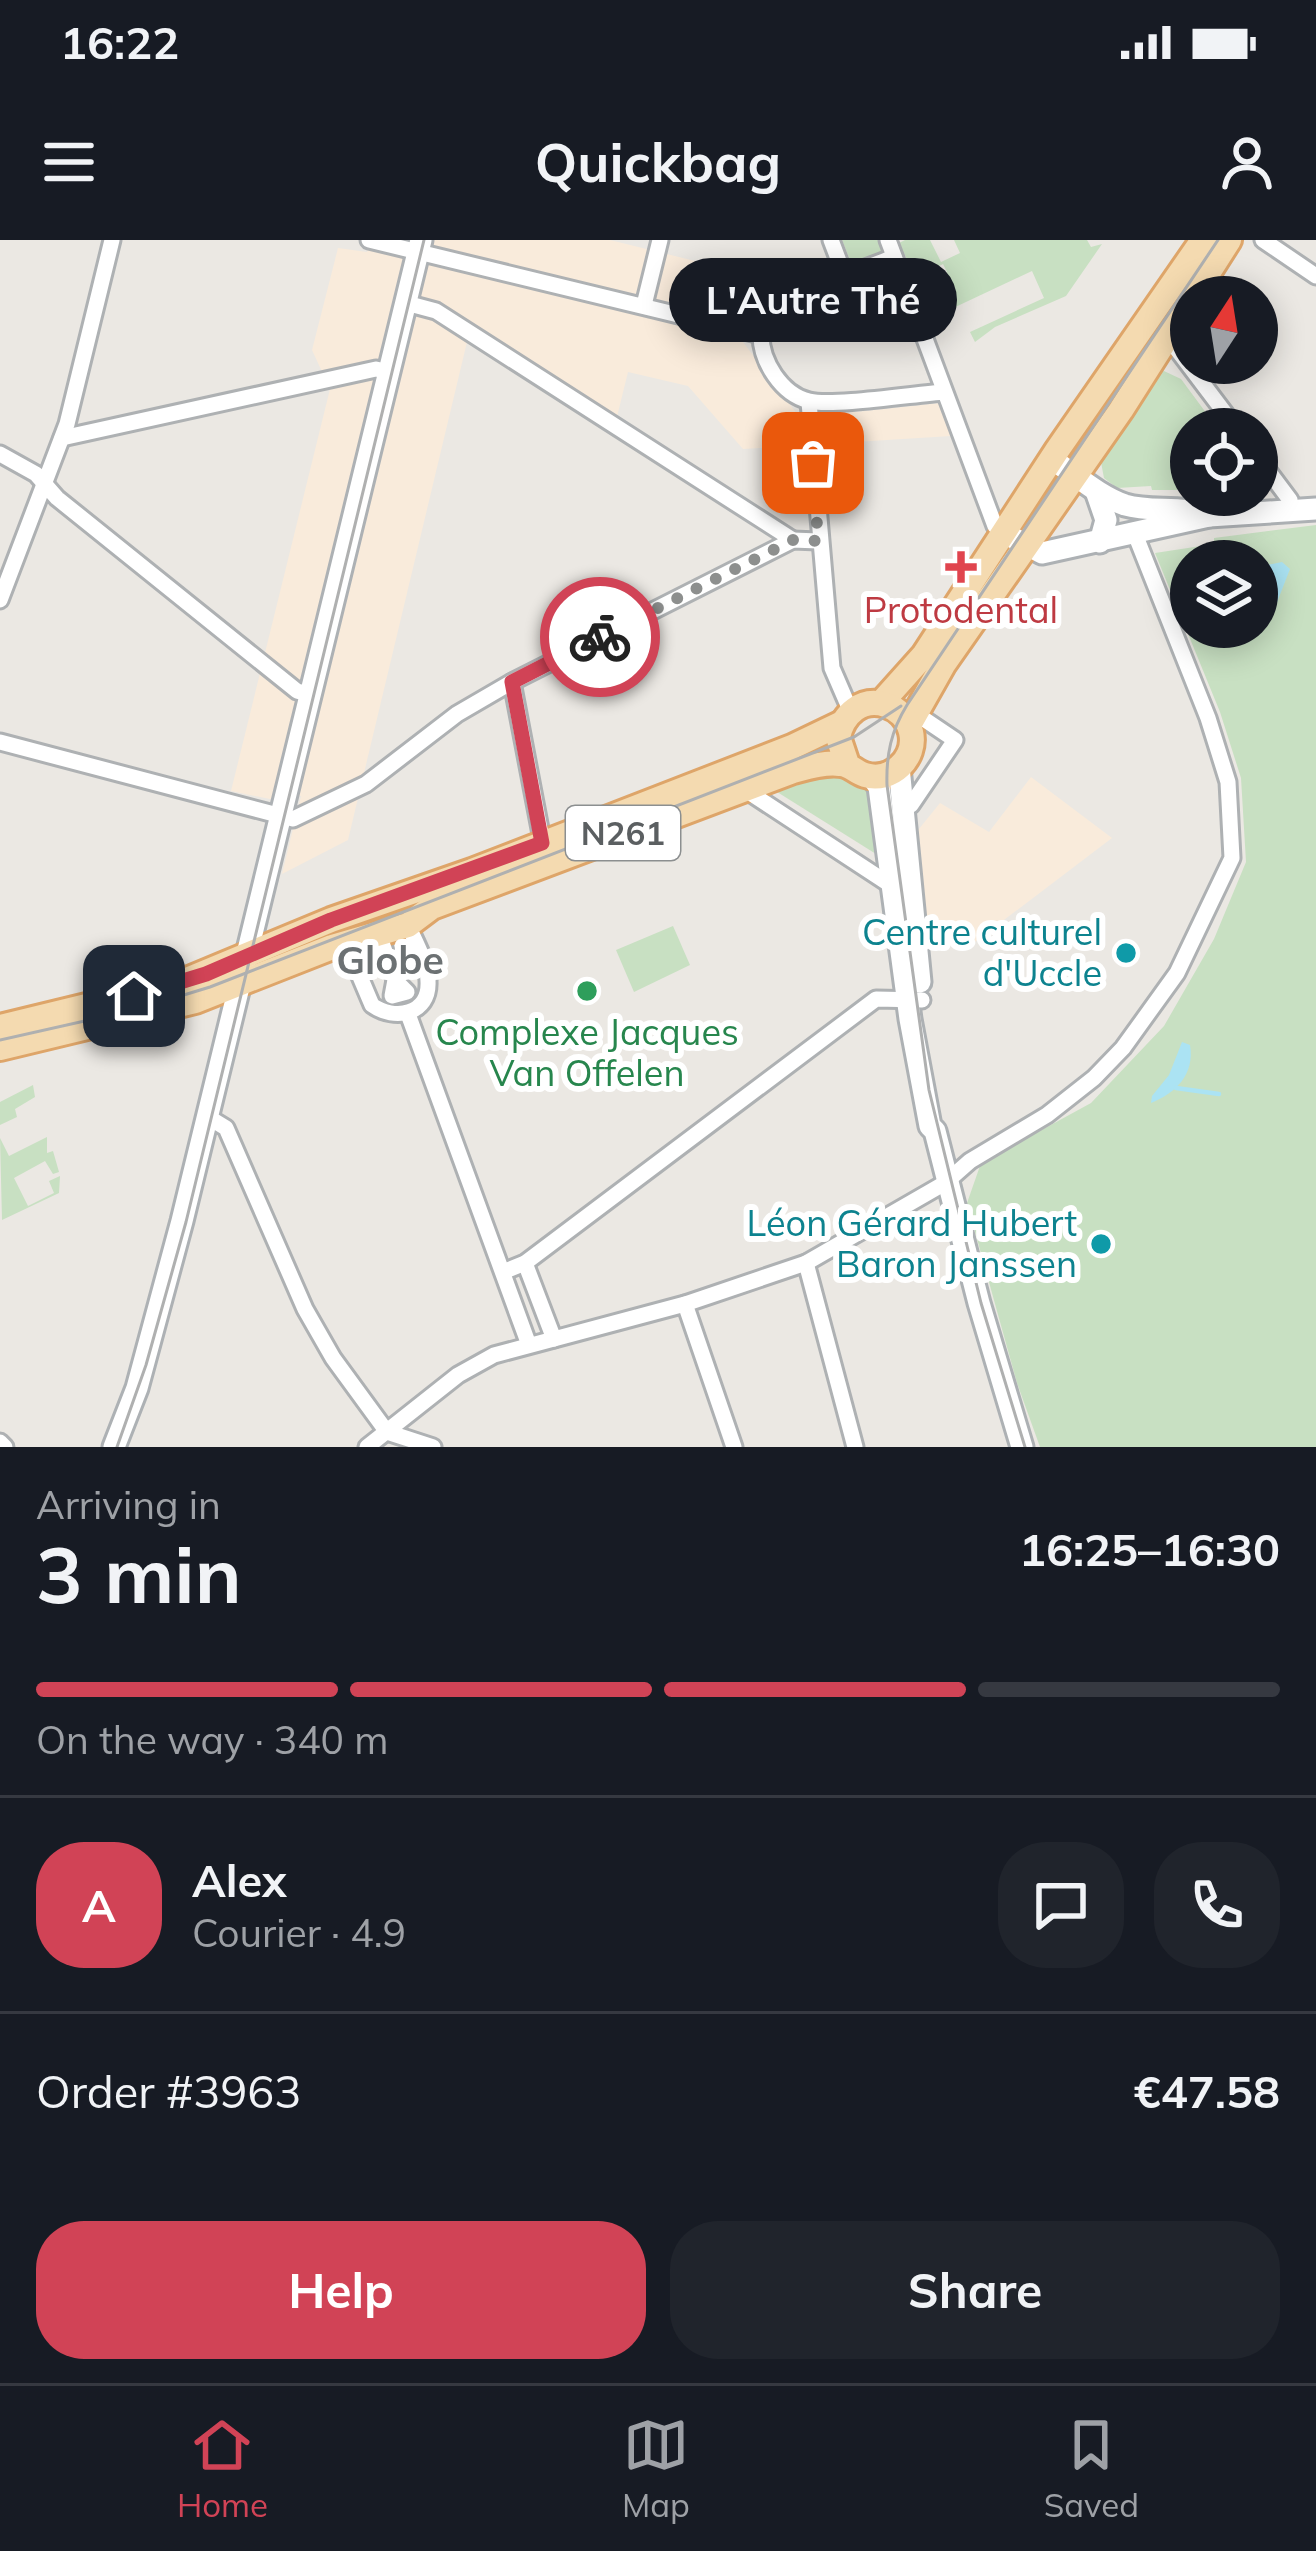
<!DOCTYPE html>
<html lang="en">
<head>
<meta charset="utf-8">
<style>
	:root { --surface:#171b24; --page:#20242c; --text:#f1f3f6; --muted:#9ea1a6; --line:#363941; --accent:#d14356 }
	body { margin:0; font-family:Mulish,sans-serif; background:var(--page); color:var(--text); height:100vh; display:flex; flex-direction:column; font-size:45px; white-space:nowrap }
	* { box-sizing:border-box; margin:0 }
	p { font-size:39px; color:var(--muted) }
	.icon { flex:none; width:66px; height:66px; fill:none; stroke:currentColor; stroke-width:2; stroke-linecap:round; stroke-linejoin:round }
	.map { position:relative; height:1207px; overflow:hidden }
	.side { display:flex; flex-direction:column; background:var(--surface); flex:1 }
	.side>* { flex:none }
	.needle { width:78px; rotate:12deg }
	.controls { position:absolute; left:1170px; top:36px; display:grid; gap:24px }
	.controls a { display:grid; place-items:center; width:108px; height:108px; border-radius:50%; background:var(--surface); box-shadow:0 6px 30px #0003; font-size:60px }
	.pin { position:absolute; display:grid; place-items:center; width:102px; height:102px; color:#fff; margin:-51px; border-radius:24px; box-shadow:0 6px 18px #0006 }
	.courier { position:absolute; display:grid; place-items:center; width:120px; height:120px; margin:-60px; border:9px solid #d14356; border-radius:50%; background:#fff; color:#222; box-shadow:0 3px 15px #0007 }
	.bubble { position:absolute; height:84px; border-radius:42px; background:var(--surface); box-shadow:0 6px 30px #0003; font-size:39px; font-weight:700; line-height:84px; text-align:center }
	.overview em { font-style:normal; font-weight:700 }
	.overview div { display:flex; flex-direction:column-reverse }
	.overview { display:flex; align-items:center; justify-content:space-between; height:204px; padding:0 36px }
	h1 { font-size:78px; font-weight:700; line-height:90px }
	.bar { display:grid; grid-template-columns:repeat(4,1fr); gap:18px 12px; align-content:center; height:144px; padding:0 36px }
	.bar i { height:15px; border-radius:9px; background:var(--line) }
	.bar .selected { background:var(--accent) }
	.bar p { grid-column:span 4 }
	.line { display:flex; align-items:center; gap:30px; padding:0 36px; border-top:3px solid var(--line) }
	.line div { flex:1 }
	.round { display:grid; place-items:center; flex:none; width:126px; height:126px; border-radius:48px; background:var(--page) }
	.action { display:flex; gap:24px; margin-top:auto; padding:24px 36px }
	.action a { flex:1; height:138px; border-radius:48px; background:var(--accent); color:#fff; font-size:48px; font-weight:700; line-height:138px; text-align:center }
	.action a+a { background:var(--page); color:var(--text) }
	.status { display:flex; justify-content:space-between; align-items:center; height:84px; padding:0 60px; background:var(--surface); direction:ltr }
	.status svg { height:33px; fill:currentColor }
	header { display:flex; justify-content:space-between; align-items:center; height:156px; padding:0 36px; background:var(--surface); font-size:54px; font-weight:700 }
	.tabs { display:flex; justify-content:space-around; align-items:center; height:168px; border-top:3px solid var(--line); background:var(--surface); font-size:33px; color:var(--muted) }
	.tabs a { display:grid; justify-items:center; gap:6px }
	.tabs .selected { color:var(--accent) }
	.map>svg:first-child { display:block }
	.commercial { fill:#f9ebdb }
	.green { fill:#c8e0c2; fill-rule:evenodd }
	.water { fill:#abe3f3 }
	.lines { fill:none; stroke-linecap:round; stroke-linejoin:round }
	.stream { stroke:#abe3f3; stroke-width:4.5 }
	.street-casing { stroke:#aeb1b3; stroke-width:21 }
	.secondary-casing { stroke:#adb1b4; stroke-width:27 }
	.primary-casing { stroke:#dea569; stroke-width:30 }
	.street { stroke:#fff; stroke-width:15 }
	.secondary { stroke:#fff; stroke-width:21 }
	.primary { stroke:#f4dab0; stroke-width:24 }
	.tram { stroke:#afb0b0; stroke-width:3 }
	.done { stroke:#8d8f8e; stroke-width:12; stroke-dasharray:0 21.6 }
	.route { stroke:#d14356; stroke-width:15 }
	.health-dot { fill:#e0444e; stroke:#fff; stroke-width:4.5 }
	.culture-dot { fill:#0f9aa8; stroke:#fff; stroke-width:4.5 }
	.leisure-dot { fill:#2e9e5b; stroke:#fff; stroke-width:4.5 }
	.labels { text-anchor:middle; stroke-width:12; stroke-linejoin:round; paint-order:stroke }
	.shield { fill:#fff; stroke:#8c8f90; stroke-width:3 }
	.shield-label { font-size:33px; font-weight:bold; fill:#5b5f61 }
	.health-label { font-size:36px; fill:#be3a42; stroke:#fff }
	.culture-label { font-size:36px; fill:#0d838f; stroke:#fff; text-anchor:end }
	.leisure-label { font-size:36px; fill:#27864d; stroke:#fff }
	.neighbourhood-label { font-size:39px; font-weight:bold; fill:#6c7173; stroke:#fff }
</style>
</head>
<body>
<div class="status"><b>16:22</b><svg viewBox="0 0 49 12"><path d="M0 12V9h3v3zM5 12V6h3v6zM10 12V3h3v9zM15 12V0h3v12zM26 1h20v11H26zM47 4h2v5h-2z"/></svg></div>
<header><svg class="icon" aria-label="menu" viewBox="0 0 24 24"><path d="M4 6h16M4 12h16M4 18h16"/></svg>Quickbag<svg class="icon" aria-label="person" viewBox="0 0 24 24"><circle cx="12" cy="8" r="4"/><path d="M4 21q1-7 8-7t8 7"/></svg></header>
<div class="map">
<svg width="1316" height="1207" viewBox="0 0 1316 1207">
	<rect width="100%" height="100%" fill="#ebe8e3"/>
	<!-- commercial -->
	<g class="commercial">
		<polygon points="371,0 610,0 764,38 779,66 734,90 800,178 941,163 951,196 743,209 688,146 628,132 613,193 467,102 348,600 282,634 301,556 270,559 231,551 330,149 312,110 338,8 367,12"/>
		<polygon points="1031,537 1112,598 975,702 919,706 910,600 940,563 989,592"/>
	</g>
	<!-- green -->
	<g class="green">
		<polygon points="842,0 878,0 888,25 857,38"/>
		<polygon points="905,0 930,0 941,22 960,13 954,0 1087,0 1091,7 1102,4 1066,56 995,87 975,102 970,92 1044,58 1032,31 932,78 920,46 947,32 943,24 916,38 899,3"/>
		<polygon points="1164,131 1181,139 1218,189 1191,189 1191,247 1178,247 1177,250 1152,250 1151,246 1117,248 1104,238 1100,217 1158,133"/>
		<path d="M1316,285V1207H1040L1017,1143L967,963L981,923L1091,863L1164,786L1214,699L1246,622L1241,538L1220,472L1155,313L1214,304V298ZM1191,321H1257V387H1191Z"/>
		<polygon points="837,530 869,542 884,619 766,545"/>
		<polygon points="673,686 690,725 634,752 616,710"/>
		<polygon points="33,845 35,857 15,869 17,877 0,885 0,862"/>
		<polygon points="47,897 47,913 53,911 59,932 53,934 45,921 14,938 28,966 54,953 49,941 60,936 59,953 2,980 0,898 9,916"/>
	</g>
	<!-- water -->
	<g class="water">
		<polygon points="1282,322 1290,329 1274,370 1257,370 1257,327"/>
		<path d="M1182,802L1190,805C1195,834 1176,853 1151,863L1152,856L1169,835Z"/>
	</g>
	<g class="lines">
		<!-- stream -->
		<polyline class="stream" points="1176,848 1219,854"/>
		<defs>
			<g id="street">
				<polyline points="369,0 761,95"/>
				<polyline points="831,0 845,37"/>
				<polyline points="888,0 995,286 1004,293"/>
				<polyline points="1263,0 1316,36"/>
				<path d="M894,17C850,35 785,52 761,95C761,121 781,154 809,161C832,167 915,154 944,152"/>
				<polyline points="406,63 436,71 793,300"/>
				<polyline points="644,65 660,0"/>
				<polyline points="1166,95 1237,189"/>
				<polyline points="809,162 832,428 851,472"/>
				<polyline points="62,198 376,129 389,132"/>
				<polyline points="0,214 36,234 57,258 297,451 311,455"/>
				<polyline points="1257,216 1290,260 1290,268"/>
				<polyline points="0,360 67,184 112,0"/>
				<polyline points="512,442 544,610"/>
				<polyline points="0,502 293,579 366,544 457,474 512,442 793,300 818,301"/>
				<polyline points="744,549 892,646"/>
				<polyline points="902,570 911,565 955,500 915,473"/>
				<polyline points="381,700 395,740 392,756 407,752 395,740"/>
				<path d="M347,706L372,765C394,781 430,775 428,741C428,724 415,701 408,685"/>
				<polyline points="408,774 529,1105"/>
				<polyline points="208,877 226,888 305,1069 333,1118 387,1192 433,1207"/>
				<polyline points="525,1023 554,1099"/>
				<polyline points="806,1023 855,1207"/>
				<polyline points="503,1032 525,1023 876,759 922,760"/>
				<polyline points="685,1064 734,1207"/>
				<polyline points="0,1202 5,1207"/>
				<polyline points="367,1207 458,1135 494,1115 685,1064 806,1023 945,943 970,921 1047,875 1094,838 1123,808 1177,733 1232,618 1228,542 1208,478 1135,294"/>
			</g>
			<g id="secondary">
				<path d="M1053,220C1076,235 1099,256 1125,265C1152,273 1182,265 1209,276"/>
				<polyline points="1096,251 1106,280 1100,302"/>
				<polyline points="1004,293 1042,313 1209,276 1316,269"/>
				<polyline points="899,527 920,742"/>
				<polyline points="872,537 879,547 910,779 930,886 935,891 979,1063 1022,1207"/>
				<polyline points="114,1207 137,1148 182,981 421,0"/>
			</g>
			<g id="primary">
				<polyline points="881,463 924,415 1058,209 1203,0"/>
				<polyline points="909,485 943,425 1121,170 1229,0"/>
				<polyline points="0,787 177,744 331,680 472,631 792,507 842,483"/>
				<path d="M0,808L195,761L332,707L408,685L432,667L793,531C808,527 825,522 840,524C850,524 855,532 865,535C891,543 917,518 911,492C908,479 898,469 886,465C862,457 843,474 838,497L847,524"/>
			</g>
		</defs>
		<!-- street casing -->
		<use href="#street" class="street-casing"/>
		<!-- secondary casing -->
		<use href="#secondary" class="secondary-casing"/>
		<!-- primary casing -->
		<use href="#primary" class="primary-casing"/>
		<!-- street -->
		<use href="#street" class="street"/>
		<!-- secondary -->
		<use href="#secondary" class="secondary"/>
		<!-- primary -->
		<use href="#primary" class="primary"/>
		<!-- tram -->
		<g class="tram">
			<polyline points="0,800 138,769 210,747 854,497 901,466"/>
			<polyline points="117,1207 146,1125 186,982 424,0"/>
			<path d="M1025,1207L981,1063L929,850L887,545C886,515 891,491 907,465L1218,0"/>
		</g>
	</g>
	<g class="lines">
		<!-- done -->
		<polyline class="done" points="600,397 793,300 818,301 813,223"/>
		<!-- route -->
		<polyline class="route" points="134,756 206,734 331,680 542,603 512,442 600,397"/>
	</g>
	<!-- markers -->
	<path class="health-dot" d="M955 309h12v12h12v12h-12v12h-12v-12h-12v-12h12z"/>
	<g class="culture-dot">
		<circle cx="1126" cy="713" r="12"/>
		<circle cx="1101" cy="1004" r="12"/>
	</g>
	<circle class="leisure-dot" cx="587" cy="751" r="12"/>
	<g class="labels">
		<!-- shield labels -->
		<rect class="shield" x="566" y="566" width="114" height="54" rx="9"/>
		<g class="shield-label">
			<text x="623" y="605">N261</text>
		</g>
		<!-- health labels -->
		<g class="health-label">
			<text x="961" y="383">Protodental</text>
		</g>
		<!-- culture labels -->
		<g class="culture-label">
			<text x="1102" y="705">Centre culturel<tspan x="1102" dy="41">d'Uccle</tspan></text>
			<text x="1077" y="996">Léon Gérard Hubert<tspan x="1077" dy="41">Baron Janssen</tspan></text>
		</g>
		<!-- leisure labels -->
		<g class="leisure-label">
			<text x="587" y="805">Complexe Jacques<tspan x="587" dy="41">Van Offelen</tspan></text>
		</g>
		<!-- neighbourhood labels -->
		<g class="neighbourhood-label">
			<text x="390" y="734">Globe</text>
		</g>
	</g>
</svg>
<div class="controls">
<a><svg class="needle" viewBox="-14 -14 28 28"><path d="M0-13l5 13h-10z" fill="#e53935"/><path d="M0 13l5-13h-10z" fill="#9ea1a6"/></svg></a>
<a><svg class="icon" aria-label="locate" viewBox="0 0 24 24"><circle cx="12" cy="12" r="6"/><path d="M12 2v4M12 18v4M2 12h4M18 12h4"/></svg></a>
<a><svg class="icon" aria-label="layers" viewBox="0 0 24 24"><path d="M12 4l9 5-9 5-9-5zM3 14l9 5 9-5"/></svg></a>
</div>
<div class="pin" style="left:813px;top:223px;background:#ea580c"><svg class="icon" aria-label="bag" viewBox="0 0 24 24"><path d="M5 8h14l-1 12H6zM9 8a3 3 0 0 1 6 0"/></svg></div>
<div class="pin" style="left:134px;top:756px;background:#1f2937"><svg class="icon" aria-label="home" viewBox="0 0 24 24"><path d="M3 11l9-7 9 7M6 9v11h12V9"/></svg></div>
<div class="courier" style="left:600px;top:397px"><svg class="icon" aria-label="bike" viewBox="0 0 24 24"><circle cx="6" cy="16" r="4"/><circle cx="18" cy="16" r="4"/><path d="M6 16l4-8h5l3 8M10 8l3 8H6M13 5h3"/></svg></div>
<div class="bubble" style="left:669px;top:18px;width:288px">L'Autre Thé</div>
</div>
<section class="side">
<div class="overview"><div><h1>3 min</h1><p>Arriving in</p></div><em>16:25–16:30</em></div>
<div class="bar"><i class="selected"></i><i class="selected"></i><i class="selected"></i><i></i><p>On the way · 340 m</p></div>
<div class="line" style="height:216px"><b class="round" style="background:var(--accent);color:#fff">A</b><div><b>Alex</b><p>Courier · 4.9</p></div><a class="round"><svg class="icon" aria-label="chat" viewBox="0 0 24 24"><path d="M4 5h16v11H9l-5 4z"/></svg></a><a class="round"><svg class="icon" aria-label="phone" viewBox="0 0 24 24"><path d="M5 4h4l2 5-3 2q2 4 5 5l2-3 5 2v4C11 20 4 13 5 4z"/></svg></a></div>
<div class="line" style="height:156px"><div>Order #3963</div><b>€47.58</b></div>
<div class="action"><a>Help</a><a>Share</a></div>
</section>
<nav class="tabs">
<a class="selected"><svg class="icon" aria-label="home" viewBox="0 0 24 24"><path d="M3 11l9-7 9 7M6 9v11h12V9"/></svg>Home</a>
<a><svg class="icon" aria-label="map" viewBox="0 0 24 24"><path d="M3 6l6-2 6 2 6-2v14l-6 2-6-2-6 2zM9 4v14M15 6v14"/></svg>Map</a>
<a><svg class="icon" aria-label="saved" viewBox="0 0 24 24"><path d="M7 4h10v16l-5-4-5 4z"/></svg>Saved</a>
</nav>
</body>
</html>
